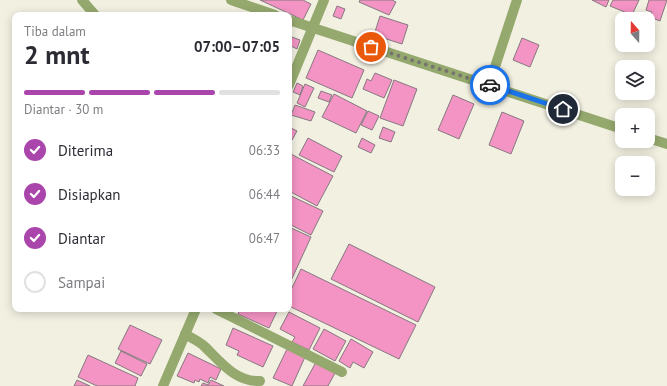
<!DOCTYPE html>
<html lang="id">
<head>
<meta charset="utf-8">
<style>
	:root { --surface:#fff; --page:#f7f7f7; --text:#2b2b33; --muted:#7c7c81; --line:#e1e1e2; --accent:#a945ab }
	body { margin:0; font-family:"PT Sans",sans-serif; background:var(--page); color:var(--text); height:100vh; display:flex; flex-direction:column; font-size:15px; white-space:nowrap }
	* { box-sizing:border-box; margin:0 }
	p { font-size:13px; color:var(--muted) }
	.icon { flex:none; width:22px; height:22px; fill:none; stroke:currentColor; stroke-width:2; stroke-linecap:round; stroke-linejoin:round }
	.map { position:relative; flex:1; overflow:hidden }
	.sheet { position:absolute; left:12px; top:12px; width:280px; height:300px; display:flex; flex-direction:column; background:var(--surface); border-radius:8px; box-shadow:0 2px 10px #0003 }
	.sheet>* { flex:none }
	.needle { width:26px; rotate:340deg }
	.fabs { position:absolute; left:615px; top:12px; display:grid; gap:8px }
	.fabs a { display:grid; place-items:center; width:40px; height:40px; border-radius:8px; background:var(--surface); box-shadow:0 2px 10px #0003; font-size:20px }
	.pin { position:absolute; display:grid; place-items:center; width:34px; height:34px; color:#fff; margin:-17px; border:2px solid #fff; border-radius:50%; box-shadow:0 1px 4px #0007 }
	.courier { position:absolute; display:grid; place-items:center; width:40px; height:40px; margin:-20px; border:3px solid #1a73e8; border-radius:50%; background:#fff; color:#222; box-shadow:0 1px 5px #0007 }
	.summary em { font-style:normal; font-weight:800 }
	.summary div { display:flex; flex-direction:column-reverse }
	.summary { display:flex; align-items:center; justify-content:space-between; height:68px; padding:0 12px }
	h1 { font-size:26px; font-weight:800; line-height:30px }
	.bar { display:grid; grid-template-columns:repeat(4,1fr); gap:6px 4px; align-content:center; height:48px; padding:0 12px }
	.bar i { height:5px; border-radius:3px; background:var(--line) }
	.bar .selected { background:var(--accent) }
	.bar p { grid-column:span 4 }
	ol { padding:0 12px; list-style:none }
	li { display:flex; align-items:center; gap:12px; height:44px }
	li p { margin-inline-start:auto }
	li .icon { padding:4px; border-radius:50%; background:var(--accent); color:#fff; stroke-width:4 }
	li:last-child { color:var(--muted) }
	li i { width:22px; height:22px; border:2px solid var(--line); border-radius:50% }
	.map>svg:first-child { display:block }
	.building { fill:#f394c4; stroke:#86787f }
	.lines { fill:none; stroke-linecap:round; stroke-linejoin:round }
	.minor { stroke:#95a96e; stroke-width:10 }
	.done { stroke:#76756d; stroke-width:4; stroke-dasharray:0 7.2 }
	.route { stroke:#1a73e8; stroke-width:5 }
</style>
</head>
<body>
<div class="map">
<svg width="667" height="386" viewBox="0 0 667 386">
	<rect width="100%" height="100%" fill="#f2f0e1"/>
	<!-- building -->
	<g class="building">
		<polygon points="260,0 303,0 311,4 303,20"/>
		<polygon points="360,0 392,0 396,2 389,15 359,2"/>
		<polygon points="592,0 609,0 606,7"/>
		<polygon points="613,0 639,0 632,15 610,6"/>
		<polygon points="649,0 667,0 660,21 650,17 652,12 646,10"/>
		<polygon points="337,6 345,9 341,19 333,16"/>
		<polygon points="380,16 408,25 402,44 374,35"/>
		<polygon points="289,36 300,40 297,49 289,45"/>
		<polygon points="522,38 539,45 530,67 513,60"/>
		<polygon points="318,50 364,70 352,98 306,78"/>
		<polygon points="375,73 392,80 384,98 363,89 367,79 371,81"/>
		<polygon points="394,80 417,89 403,126 380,118"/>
		<polygon points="297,83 303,86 300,95 293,92"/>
		<polygon points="305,84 314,88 305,107 297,103"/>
		<polygon points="321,91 332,95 329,102 318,98"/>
		<polygon points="334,94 367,111 356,133 322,117"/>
		<polygon points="453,95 474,104 459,139 438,130"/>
		<polygon points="295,105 315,112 311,121 291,115"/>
		<polygon points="368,111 379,116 372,130 361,125"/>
		<polygon points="502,112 524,121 511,154 489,145"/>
		<polygon points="289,127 297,131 292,140 289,138"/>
		<polygon points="383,127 395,132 391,142 379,138"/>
		<polygon points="308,138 342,156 334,172 299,155"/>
		<polygon points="362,138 375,145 371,153 358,147"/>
		<polygon points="289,153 333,176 317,206 289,191"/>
		<polygon points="289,195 323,211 311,235 289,224"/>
		<polygon points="289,227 311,237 289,285"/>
		<polygon points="349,244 435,287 418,322 331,279"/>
		<polygon points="301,269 416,325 399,359 289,306 289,294"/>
		<polygon points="240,309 278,309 269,328 238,314"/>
		<polygon points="289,312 320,328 309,350 292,342 295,337 280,329"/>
		<polygon points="130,325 162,340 150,364 118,349"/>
		<polygon points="233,328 273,346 263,367 237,355 239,351 226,345"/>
		<polygon points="324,329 346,341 335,361 313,349"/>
		<polygon points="351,339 373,352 364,368 353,362 350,368 339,361"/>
		<polygon points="287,349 305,357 292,386 273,378"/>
		<polygon points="121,351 147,364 141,376 115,363"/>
		<polygon points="188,353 221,369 216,380 210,377 208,383 200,379 199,382 195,380 194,383 177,376"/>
		<polygon points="88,355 138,378 135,386 97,386 78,377"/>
		<polygon points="316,362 335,373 328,386 303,386"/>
		<polygon points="77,380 90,386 74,386"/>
		<polygon points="211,380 224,386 201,386 203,383 208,385"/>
	</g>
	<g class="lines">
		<!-- minor -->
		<g class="minor">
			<polyline points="82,0 95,15"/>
			<polyline points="231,0 275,15"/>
			<polyline points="289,20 622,129"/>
			<polyline points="289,85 324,0"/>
			<polyline points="489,85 517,0"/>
			<polyline points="648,138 667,144"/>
			<polyline points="216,309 342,372"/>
			<path d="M185,334C191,338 199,341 204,346C220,361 235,382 260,381"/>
			<polyline points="163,386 196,309"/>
		</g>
	</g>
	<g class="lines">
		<!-- done -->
		<polyline class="done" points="371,47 490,85"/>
		<!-- route -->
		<polyline class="route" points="490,85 563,109"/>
	</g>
</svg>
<div class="fabs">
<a><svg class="needle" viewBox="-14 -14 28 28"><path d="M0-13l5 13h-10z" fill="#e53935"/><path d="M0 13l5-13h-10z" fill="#7c7c81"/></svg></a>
<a><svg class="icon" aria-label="layers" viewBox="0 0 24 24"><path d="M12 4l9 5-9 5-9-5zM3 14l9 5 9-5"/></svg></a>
<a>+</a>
<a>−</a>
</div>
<div class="pin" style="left:371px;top:47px;background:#ea580c"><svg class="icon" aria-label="bag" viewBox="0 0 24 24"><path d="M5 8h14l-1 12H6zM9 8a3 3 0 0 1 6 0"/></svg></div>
<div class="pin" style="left:563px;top:109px;background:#1f2937"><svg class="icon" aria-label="home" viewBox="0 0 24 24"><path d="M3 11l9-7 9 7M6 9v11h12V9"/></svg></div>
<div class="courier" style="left:490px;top:85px"><svg class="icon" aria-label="car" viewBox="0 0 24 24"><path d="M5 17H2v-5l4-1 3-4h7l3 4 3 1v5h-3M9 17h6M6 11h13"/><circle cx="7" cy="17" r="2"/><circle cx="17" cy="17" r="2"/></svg></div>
<section class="sheet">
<div class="summary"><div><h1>2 mnt</h1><p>Tiba dalam</p></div><em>07:00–07:05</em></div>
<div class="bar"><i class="selected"></i><i class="selected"></i><i class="selected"></i><i></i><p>Diantar · 30 m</p></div>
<ol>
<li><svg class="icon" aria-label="check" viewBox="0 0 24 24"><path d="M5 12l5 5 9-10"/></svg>Diterima<p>06:33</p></li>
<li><svg class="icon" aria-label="check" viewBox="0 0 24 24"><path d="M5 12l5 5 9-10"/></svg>Disiapkan<p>06:44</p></li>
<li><svg class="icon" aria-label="check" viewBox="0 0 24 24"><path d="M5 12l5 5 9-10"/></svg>Diantar<p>06:47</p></li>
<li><i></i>Sampai</li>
</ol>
</section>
</div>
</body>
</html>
